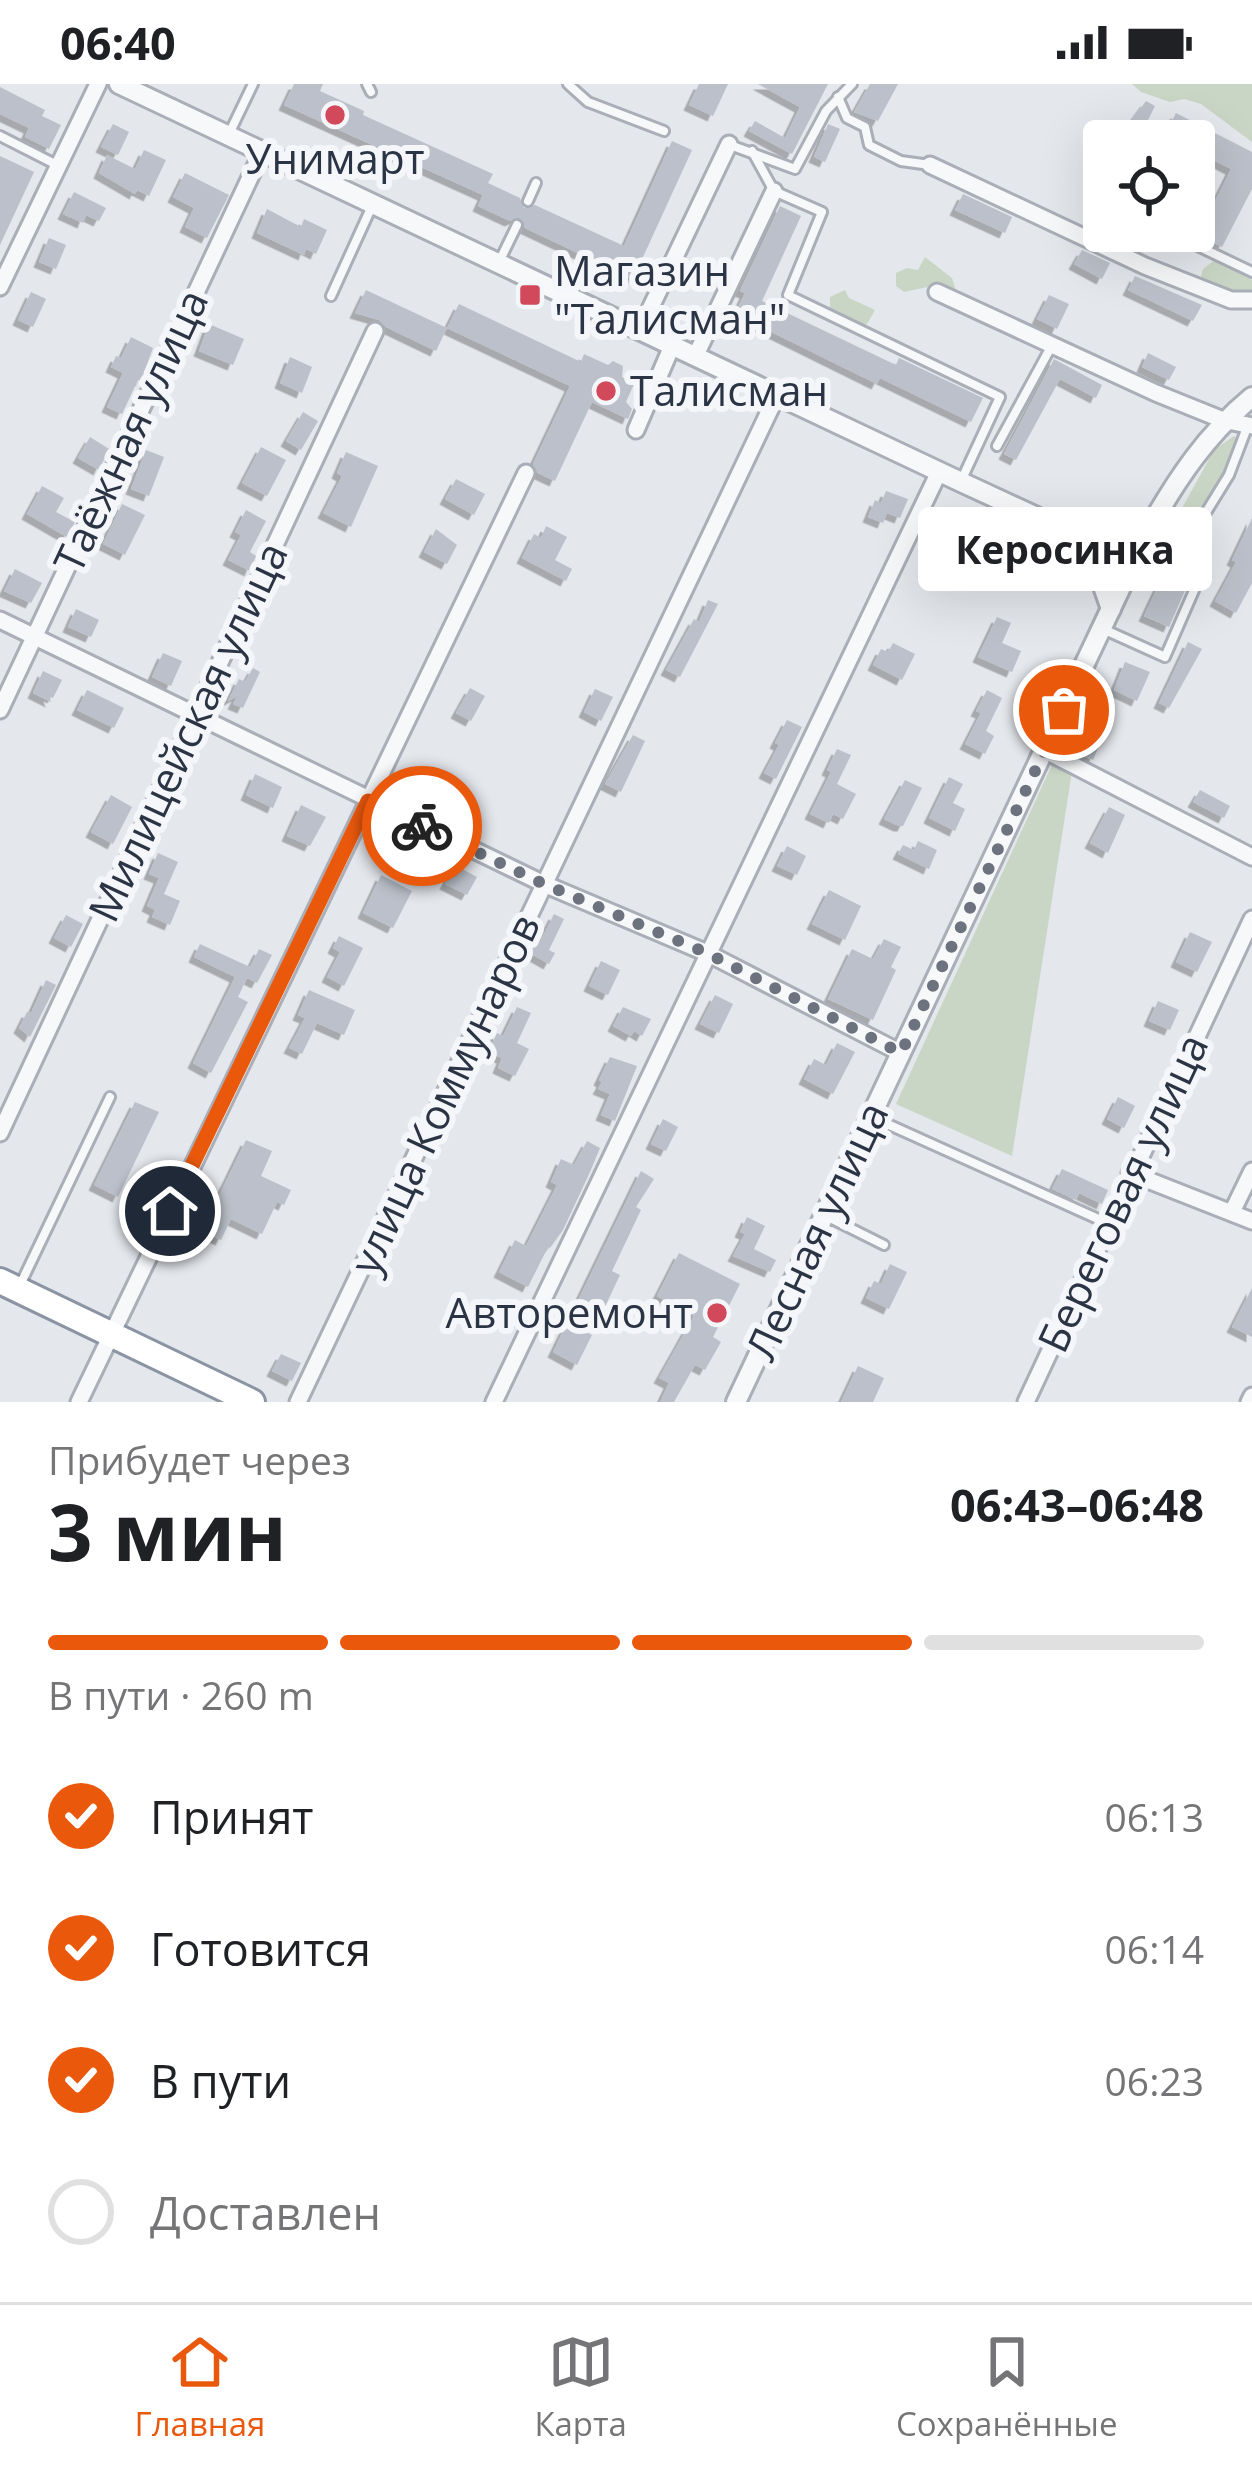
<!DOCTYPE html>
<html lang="ru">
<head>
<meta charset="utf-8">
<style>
	:root { --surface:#fff; --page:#f2f2f2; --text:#202124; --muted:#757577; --line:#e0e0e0; --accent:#ea580c }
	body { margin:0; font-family:"Open Sans",sans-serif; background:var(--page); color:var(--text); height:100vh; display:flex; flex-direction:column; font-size:45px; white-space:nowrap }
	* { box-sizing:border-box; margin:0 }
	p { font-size:39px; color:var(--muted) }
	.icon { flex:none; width:66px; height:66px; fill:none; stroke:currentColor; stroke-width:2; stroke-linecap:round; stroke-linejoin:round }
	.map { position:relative; height:1318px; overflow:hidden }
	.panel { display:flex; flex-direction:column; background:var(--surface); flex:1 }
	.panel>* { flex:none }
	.buttons { position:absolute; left:1083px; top:36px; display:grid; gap:24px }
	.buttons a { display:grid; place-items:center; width:132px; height:132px; border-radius:12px; background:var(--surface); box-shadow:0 12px 48px #0002; font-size:60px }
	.pin { position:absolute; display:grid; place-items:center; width:102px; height:102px; color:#fff; margin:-51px; border:6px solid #fff; border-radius:50%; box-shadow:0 3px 12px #0007 }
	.courier { position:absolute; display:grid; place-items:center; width:120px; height:120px; margin:-60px; border:9px solid #ea580c; border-radius:50%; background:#fff; color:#222; box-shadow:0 3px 15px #0007 }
	.bubble { position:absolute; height:84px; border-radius:12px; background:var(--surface); box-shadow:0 12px 48px #0002; font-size:39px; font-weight:700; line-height:84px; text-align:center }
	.headline em { font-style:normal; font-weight:700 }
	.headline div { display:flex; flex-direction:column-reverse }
	.headline { display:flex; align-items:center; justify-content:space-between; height:204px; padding:0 48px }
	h1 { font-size:78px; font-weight:700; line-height:90px }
	.bar { display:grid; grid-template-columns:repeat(4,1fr); gap:18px 12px; align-content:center; height:144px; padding:0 48px }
	.bar i { height:15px; border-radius:9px; background:var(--line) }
	.bar .selected { background:var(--accent) }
	.bar p { grid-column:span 4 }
	ol { padding:0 48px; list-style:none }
	li { display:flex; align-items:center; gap:36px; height:132px }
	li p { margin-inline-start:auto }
	li .icon { padding:12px; border-radius:50%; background:var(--accent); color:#fff; stroke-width:4 }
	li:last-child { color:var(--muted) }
	li i { width:66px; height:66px; border:6px solid var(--line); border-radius:50% }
	.status { display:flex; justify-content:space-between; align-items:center; height:84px; padding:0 60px; background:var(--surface); direction:ltr }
	.status svg { height:33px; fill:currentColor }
	.tab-bar { display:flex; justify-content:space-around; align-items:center; height:168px; border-top:3px solid var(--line); background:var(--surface); font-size:33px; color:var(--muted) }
	.tab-bar a { display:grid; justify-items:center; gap:6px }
	.tab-bar .selected { color:var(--accent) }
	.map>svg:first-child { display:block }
	.green { fill:#c9d6c5 }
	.building { fill:#bbc0ca; filter:url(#shadow) }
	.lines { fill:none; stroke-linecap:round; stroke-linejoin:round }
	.service-casing { stroke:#a9aeb7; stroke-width:14 }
	.minor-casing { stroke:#a9aeb7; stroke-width:21 }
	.tertiary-casing { stroke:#a9aeb7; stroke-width:24 }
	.trunk-casing { stroke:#8b94a3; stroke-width:30 }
	.service { stroke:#f7f8fa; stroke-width:8 }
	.minor { stroke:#f7f8fa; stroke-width:15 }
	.tertiary { stroke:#f7f8fa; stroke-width:18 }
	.trunk { stroke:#fff; stroke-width:24 }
	.done { stroke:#6c737f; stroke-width:12; stroke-dasharray:0 21.6 }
	.route { stroke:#ea580c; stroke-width:15 }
	.poi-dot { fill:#d1495b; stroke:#f4f6f9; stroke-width:4.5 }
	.labels { text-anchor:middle; stroke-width:12; stroke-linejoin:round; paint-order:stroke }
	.poi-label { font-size:42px; fill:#2b3445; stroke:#f4f6f9; text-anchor:start }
	.street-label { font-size:42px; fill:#2b3445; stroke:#f4f6f9 }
</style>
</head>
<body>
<div class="status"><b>06:40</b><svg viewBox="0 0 49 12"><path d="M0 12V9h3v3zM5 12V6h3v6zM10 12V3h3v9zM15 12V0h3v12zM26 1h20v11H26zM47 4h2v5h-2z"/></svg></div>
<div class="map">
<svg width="1252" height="1318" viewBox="0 0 1252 1318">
	<defs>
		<filter id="shadow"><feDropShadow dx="-5.5" dy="5.5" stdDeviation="0" flood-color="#0004"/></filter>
	</defs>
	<rect width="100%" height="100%" fill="#e4e7ec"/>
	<!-- green -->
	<g class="green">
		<polygon points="1132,0 1252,0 1252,58 1201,20 1184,15 1170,18 1141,8"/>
		<polygon points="925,173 952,194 957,210 932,202 904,208 896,202 896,189 907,184 918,186"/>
		<polygon points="1215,176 1252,196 1252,210 1238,212 1200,197 1203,185"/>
		<polygon points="845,206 849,214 875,226 867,240 861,242 830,225 830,213"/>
		<path d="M1234,352L1238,355C1229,381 1191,450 1169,460L1165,455L1214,366Z"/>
		<polygon points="1056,672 1073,681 1012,1072 896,1020"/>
	</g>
	<!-- building -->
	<g class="building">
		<polygon points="294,0 323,0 320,7 364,27 363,31 493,90 488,99 520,114 524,124 535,121 624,162 672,57 692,66 633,195 525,144 519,133 510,137 478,122 483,111 284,21"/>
		<polygon points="699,0 728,0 713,32 689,21"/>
		<polygon points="758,0 828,0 792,70 749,47 755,37 785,54 800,23"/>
		<polygon points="870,0 898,0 878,37 854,28"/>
		<polygon points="0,3 45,26 42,32 61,41 49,65 25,53 29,44 0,30"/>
		<polygon points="1146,17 1155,22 1147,38 1155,44 1148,53 1129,40"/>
		<polygon points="1176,29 1252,68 1252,105 1222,163 1198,151 1231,85 1194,66 1194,57 1177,57 1165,51"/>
		<polygon points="113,40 129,48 118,71 101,63"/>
		<polygon points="828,40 840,45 825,78 814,73"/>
		<polygon points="144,66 166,76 149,112 137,106 135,110 99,89 107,71 135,85"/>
		<polygon points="0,72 34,88 0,161"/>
		<polygon points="185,89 229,111 207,154 185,143 194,124 173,113"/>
		<polygon points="74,108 106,124 99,137 86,131 83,139 63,130"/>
		<polygon points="963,110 1012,133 1005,149 955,126"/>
		<polygon points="780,122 801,132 762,217 896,281 899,274 983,314 971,338 880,294 877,300 735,230 745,209 740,207"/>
		<polygon points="267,125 301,143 304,135 327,146 316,170 306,165 304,171 257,149"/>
		<polygon points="49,154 66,161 56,185 39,178"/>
		<polygon points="1082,166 1110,179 1102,195 1074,180"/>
		<polygon points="1135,192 1202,221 1193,237 1128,206"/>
		<polygon points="366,206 447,244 436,267 386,243 379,236 355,229"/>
		<polygon points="31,208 46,215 33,243 18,236"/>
		<polygon points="1049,211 1069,220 1057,245 1037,235"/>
		<polygon points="459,220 581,278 584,270 608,281 613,277 623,282 622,293 634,300 626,318 632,325 628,335 592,318 555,397 538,389 533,380 570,302 447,244"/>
		<polygon points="209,240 244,255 233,281 199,267"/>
		<polygon points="131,253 153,264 141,297 138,296 122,330 107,323 123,289 111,283 116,272 121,274"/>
		<polygon points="1148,269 1176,283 1169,296 1142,283"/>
		<polygon points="290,273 312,283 302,309 280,299"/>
		<polygon points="1054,275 1102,301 1096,314 1060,295 1016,376 1004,370"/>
		<polygon points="303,328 318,337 301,366 286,357"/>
		<polygon points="90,353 109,365 99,386 78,374"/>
		<polygon points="261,363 286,376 267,412 242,399"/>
		<polygon points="146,366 164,373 149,412 131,405"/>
		<polygon points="346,368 378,382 351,443 323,429 342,392 337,389"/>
		<polygon points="456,395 485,410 474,431 445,415"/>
		<polygon points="42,402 64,414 56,428 75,438 67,453 27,430"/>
		<polygon points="886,407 908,415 900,434 887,429 883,439 868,433 875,416 881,419"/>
		<polygon points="122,420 145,431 125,471 103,460"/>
		<polygon points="246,426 266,437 250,468 256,472 250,487 228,476 241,451 235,448"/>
		<polygon points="1252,434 1252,499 1236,529 1215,517 1236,478 1232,476"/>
		<polygon points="546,442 567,453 555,476 572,485 566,497 522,474 534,450 541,454"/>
		<polygon points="436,445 457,461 447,480 424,468"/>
		<polygon points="1170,477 1190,486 1191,493 1169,543 1144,532"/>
		<polygon points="15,485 42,499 31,519 4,507"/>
		<polygon points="708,516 718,520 680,593 666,586 694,535 699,538"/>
		<polygon points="76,525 99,536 91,553 68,543"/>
		<polygon points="997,533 1011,539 1002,559 1021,567 1012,588 978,573"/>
		<polygon points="1188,558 1202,565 1169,624 1159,619"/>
		<polygon points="893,559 915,570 902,596 873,581 881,565 888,568"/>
		<polygon points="163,569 182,577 171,602 152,593"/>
		<polygon points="1125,578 1150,588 1137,617 1114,606"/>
		<polygon points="253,584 260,588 243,624 233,620 237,612 228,617 239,595 245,598"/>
		<polygon points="43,587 62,596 53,614 49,612 51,618 33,609"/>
		<polygon points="470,604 485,612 471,637 456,629"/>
		<polygon points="595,605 613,613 601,637 584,628"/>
		<polygon points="87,606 124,624 114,644 77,626"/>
		<polygon points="987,606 1002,614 986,647 994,652 985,670 965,660 981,629 976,627"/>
		<polygon points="1099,626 1112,631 1093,676 1081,671"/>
		<polygon points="787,636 802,643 776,695 764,689 779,661 775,659"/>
		<polygon points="633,651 645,657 621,708 605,700"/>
		<polygon points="837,665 851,671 837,700 856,710 843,735 833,730 829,739 810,730 831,688 827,686"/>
		<polygon points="255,690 282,703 273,724 246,711"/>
		<polygon points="949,693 963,700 953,719 965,725 955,747 929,734"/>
		<polygon points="905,696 922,704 903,742 899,742 884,735"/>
		<polygon points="1200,706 1230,722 1224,734 1193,718"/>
		<polygon points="111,711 132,723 113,760 91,748"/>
		<polygon points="301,721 326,733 310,762 287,752"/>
		<polygon points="1109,723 1125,731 1108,769 1090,759"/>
		<polygon points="918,757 937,766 929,785 898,770 903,761 914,766"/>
		<polygon points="787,762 806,772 797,791 777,782"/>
		<polygon points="158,769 178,778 164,810 180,817 170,841 152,833 155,826 147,822 159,794 149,790"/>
		<polygon points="455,781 477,793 467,811 445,800"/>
		<polygon points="381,791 412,807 393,844 363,829"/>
		<polygon points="829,806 861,822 845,856 812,840"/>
		<polygon points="554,830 564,835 549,866 555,869 549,880 528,868 534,857 539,860"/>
		<polygon points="66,831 83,840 71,863 54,854"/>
		<polygon points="1190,848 1212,858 1197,888 1176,878"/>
		<polygon points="339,852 363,864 344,902 327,893 340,868 333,864"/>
		<polygon points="884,855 901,863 891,883 896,886 873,936 828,915 852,865 873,875"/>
		<polygon points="200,860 250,883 259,865 272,871 257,899 247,894 238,913 248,918 211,989 193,979 235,893 194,873"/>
		<polygon points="601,877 620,886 608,911 589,902"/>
		<polygon points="46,896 56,901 30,953 19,944 27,928 31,929"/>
		<polygon points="309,906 355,926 344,951 317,939 302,970 289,964 305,934 298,931"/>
		<polygon points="715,911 733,920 719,949 700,940"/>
		<polygon points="1158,917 1179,926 1170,946 1149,937"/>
		<polygon points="517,923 531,929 517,959 529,965 515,992 498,984 502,974 488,968 497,949 503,952"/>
		<polygon points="623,923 651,935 642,952 634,947 631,952 613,942"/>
		<polygon points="837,959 855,968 833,1010 804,995 814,975 826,981"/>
		<polygon points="610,973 637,982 615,1037 601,1031 610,1010 598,1005 602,998 599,996"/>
		<polygon points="1118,1013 1135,1022 1124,1044 1107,1035"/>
		<polygon points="135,1018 159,1028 118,1113 94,1101"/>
		<polygon points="663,1035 678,1043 666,1067 651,1060"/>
		<polygon points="246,1056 272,1067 261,1092 291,1106 284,1121 277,1118 262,1150 231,1135 221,1156 202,1147"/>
		<polygon points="587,1057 600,1064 590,1088 563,1146 550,1164 548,1163 528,1203 499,1188 515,1156 526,1162 557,1101 551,1098 561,1075 574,1081"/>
		<polygon points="1062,1085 1108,1106 1102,1120 1079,1109 1076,1116 1052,1105"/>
		<polygon points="641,1087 654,1095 636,1123 641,1126 612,1187 620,1191 602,1229 590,1223 579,1245 592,1251 577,1281 553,1268"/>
		<polygon points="747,1133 765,1142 754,1165 776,1176 770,1188 733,1172 745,1150 740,1148"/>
		<polygon points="679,1169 740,1200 713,1253 721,1258 705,1286 695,1281 674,1318 660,1318 669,1299 659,1294 694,1232 657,1212"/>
		<polygon points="890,1180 907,1188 889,1225 866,1214 874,1197 881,1200"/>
		<polygon points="1252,1204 1252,1253 1232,1243"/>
		<polygon points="281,1270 301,1279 292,1297 272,1287"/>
		<polygon points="858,1282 884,1294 873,1318 841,1318"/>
	</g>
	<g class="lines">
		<defs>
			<g id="service">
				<polyline points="367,0 371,8"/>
				<polyline points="568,0 588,18 664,47"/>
				<polyline points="838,13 847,34 865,43 869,61 901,77 930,81"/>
				<polyline points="0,52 57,81"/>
				<polyline points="228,52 253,0"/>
				<polyline points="730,61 795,85 826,27 852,0"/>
				<polyline points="752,67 774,107 822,128 788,211 1000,313 961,397"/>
				<polyline points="528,117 536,99"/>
				<polyline points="1183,155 1252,188"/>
				<polyline points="499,178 517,141"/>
				<polyline points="331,212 372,122"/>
				<polyline points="997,362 1051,263"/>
				<polyline points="1103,545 1165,573 1199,495 1197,443 1229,391 1248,341"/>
				<polyline points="874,1034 1107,1139"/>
				<polyline points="826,1132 884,1161"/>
				<polyline points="21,1199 110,1013"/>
			</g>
			<g id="minor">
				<polyline points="930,81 1145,182 1231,216 1252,216"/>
				<polyline points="0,203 98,0"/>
				<polyline points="937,208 1156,309 1223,336 1252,342"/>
				<polyline points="640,246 729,60"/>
				<polyline points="695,273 774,107"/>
				<polyline points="636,346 672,262"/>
				<polyline points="0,536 544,800 707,869 901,969"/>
				<polyline points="0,626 262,68"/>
				<polyline points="1044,666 1252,773"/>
				<polyline points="0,1049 375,247"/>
				<polyline points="1130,1089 1252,1137"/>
				<polyline points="1232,1128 1252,1087"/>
				<polyline points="79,1318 526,389"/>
				<polyline points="298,1318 777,311"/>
				<polyline points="494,1318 939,388"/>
				<polyline points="1026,1318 1252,835"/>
				<polyline points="1249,1318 1252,1312"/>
			</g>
			<g id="tertiary">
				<polyline points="119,0 961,398 1067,447 1135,472"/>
				<polyline points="1073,451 1093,474 1111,525"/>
				<path d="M736,1318L1148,446C1177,395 1206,351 1252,313"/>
			</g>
			<polyline id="trunk" points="0,1197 252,1318"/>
		</defs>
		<!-- service casing -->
		<use href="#service" class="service-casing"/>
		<!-- minor casing -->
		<use href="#minor" class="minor-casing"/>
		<!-- tertiary casing -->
		<use href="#tertiary" class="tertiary-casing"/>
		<!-- trunk casing -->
		<use href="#trunk" class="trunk-casing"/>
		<!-- service -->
		<use href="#service" class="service"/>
		<!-- minor -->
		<use href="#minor" class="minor"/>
		<!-- tertiary -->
		<use href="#tertiary" class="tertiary"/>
		<!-- trunk -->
		<use href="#trunk" class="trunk"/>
	</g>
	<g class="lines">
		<!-- done -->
		<polyline class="done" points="422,742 544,800 707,869 901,969 1064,626"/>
		<!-- route -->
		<polyline class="route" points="170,1127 368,717 422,742"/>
	</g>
	<!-- markers -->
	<g class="poi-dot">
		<circle cx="335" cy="31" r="12"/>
		<rect x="518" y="199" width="24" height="24" rx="6"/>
		<circle cx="606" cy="307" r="12"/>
		<circle cx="717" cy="1229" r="12"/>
	</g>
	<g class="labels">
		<!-- poi labels -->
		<g class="poi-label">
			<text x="335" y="90" text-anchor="middle">Унимарт</text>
			<text x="554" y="202">Магазин<tspan x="554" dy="48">"Талисман"</tspan></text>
			<text x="630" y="322">Талисман</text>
			<text x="693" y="1244" text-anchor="end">Авторемонт</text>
		</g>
		<!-- street labels -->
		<g class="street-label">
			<text transform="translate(131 347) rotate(-65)" y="15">Таёжная улица</text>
			<text transform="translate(188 648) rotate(-65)" y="15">Милицейская улица</text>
			<text transform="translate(445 1010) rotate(-65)" y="15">улица Коммунаров</text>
			<text transform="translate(1123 1109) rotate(-65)" y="15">Береговая улица</text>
			<text transform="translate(817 1147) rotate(-65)" y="15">Лесная улица</text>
		</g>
	</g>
</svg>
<div class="buttons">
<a><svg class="icon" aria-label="locate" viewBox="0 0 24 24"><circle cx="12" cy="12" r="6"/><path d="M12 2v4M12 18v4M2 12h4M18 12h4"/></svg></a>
</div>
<div class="pin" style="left:1064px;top:626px;background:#ea580c"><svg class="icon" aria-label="bag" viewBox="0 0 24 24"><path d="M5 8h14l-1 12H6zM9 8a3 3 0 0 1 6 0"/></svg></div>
<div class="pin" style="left:170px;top:1127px;background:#1f2937"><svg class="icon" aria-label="home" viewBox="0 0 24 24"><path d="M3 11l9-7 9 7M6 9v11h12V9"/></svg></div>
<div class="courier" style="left:422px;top:742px"><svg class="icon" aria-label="bike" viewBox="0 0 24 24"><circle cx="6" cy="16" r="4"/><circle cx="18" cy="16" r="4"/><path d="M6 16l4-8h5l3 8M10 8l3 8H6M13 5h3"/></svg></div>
<div class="bubble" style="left:918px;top:423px;width:294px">Керосинка</div>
</div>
<section class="panel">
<div class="headline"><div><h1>3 мин</h1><p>Прибудет через</p></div><em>06:43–06:48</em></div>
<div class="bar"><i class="selected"></i><i class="selected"></i><i class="selected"></i><i></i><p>В пути · 260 m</p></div>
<ol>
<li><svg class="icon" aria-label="check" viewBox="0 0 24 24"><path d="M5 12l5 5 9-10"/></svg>Принят<p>06:13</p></li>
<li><svg class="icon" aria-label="check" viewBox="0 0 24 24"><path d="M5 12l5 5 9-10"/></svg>Готовится<p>06:14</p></li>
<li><svg class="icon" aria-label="check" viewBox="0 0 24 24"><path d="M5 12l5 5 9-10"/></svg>В пути<p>06:23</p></li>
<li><i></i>Доставлен</li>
</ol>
</section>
<nav class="tab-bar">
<a class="selected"><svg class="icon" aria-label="home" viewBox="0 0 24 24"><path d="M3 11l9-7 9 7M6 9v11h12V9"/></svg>Главная</a>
<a><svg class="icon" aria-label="map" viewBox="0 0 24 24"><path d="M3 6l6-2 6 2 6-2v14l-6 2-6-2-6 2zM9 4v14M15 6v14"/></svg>Карта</a>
<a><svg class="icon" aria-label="saved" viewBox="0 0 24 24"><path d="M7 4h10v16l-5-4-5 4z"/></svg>Сохранённые</a>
</nav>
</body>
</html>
